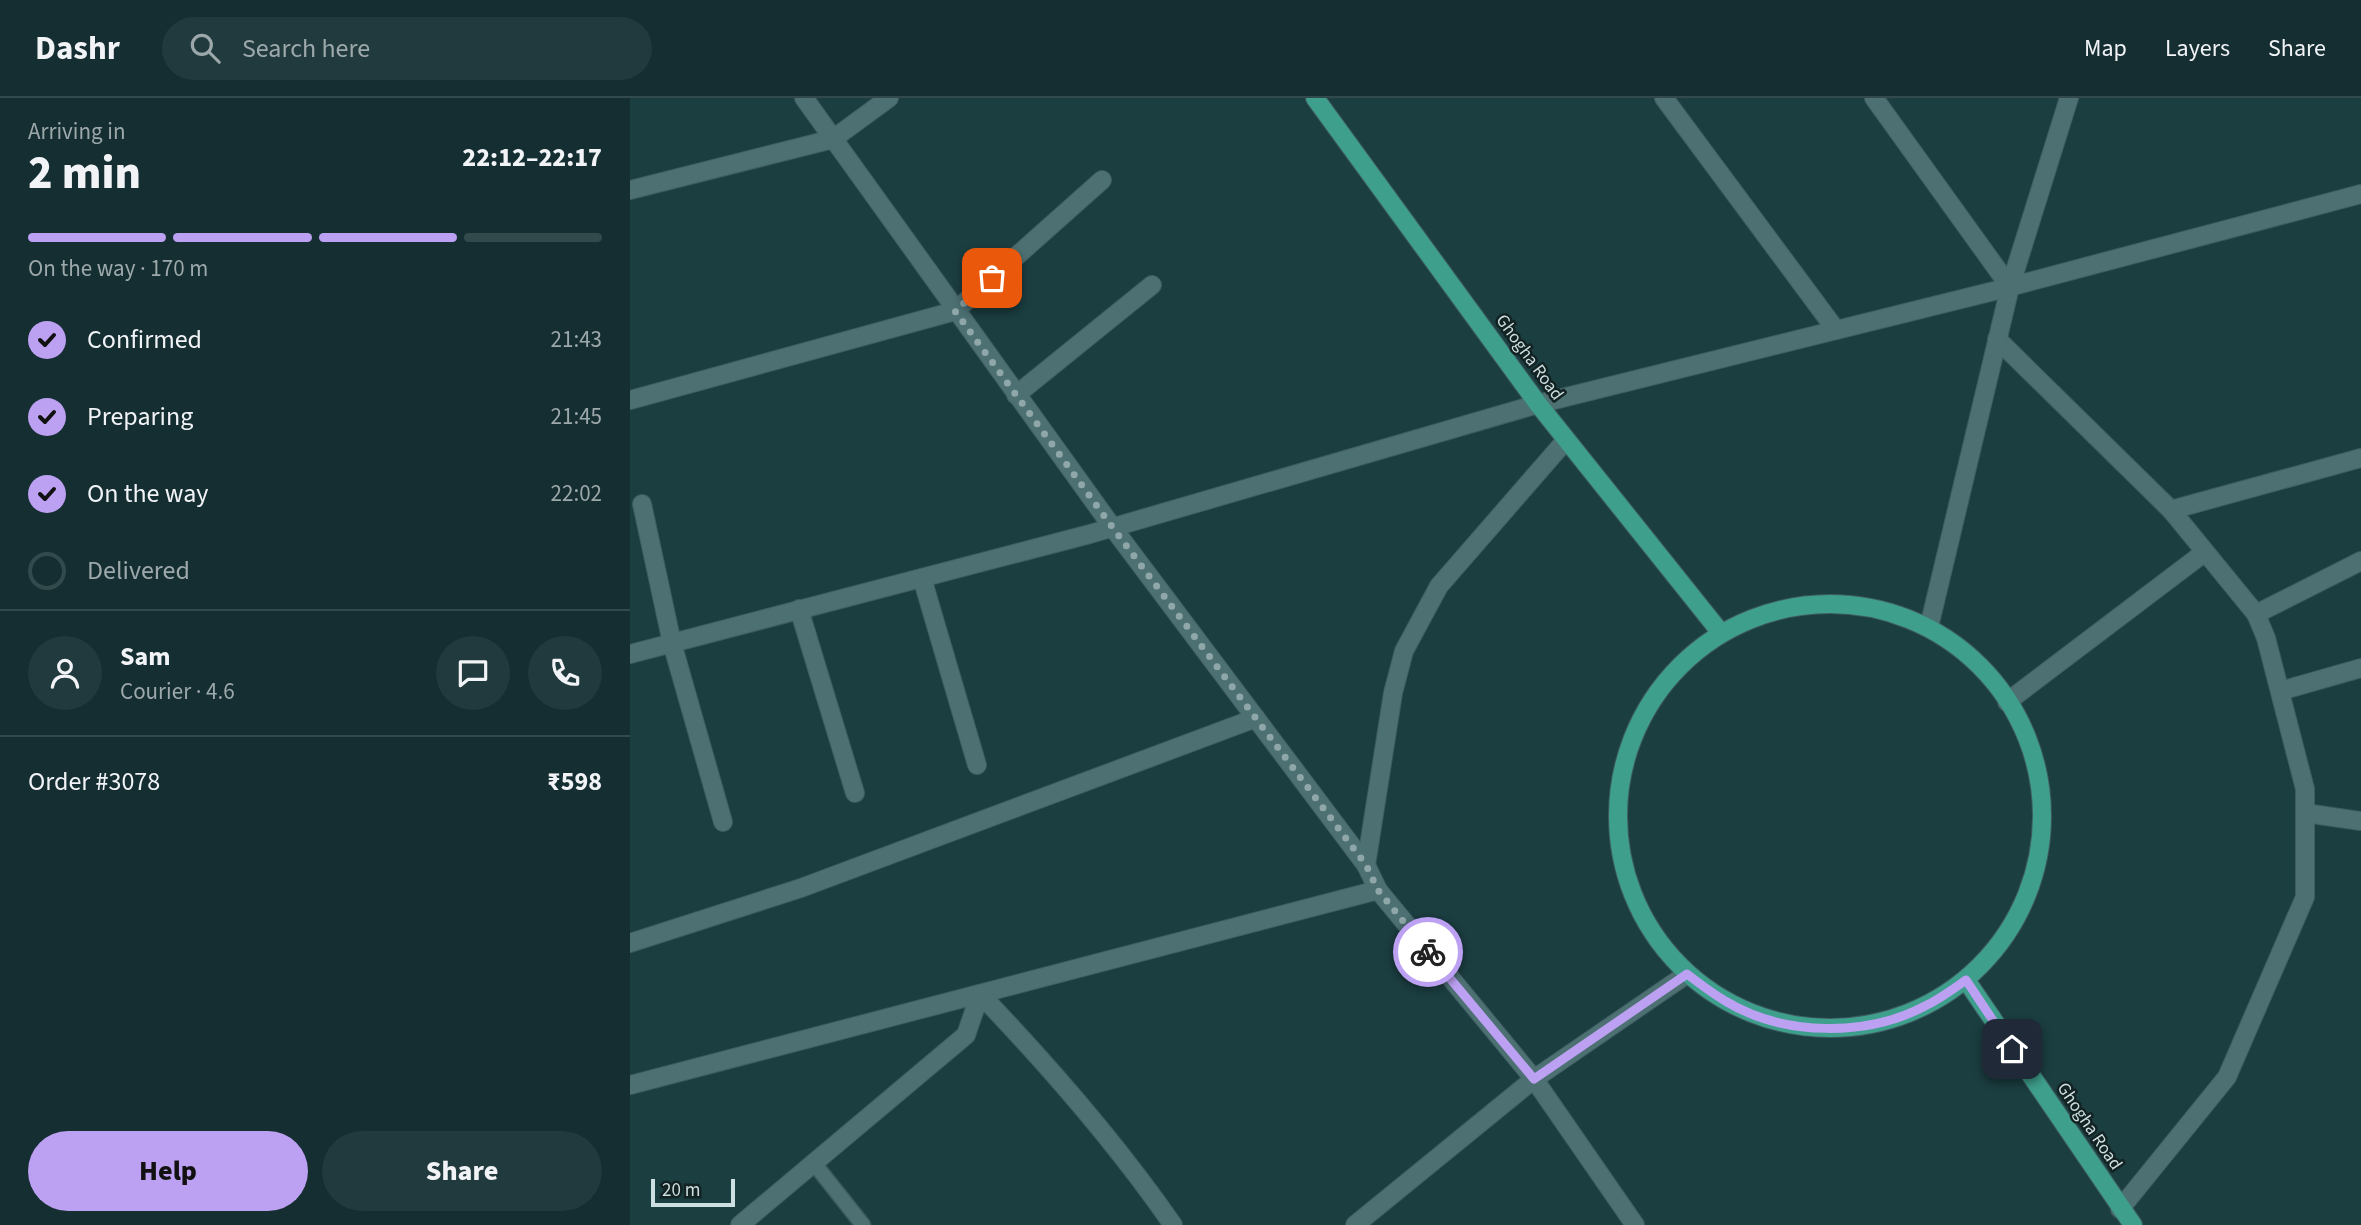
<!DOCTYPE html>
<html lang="en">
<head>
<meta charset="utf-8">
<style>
	:root { --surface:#142e31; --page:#213a3d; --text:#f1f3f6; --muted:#9da8ab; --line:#334a4d; --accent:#bca0f2 }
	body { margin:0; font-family:"Source Sans 3",sans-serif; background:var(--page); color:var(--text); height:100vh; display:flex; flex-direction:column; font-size:26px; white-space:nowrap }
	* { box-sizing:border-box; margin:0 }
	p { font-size:23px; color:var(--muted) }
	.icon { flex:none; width:38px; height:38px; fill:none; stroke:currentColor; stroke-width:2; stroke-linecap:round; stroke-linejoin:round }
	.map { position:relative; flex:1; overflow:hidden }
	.drawer { display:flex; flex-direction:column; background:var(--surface); width:630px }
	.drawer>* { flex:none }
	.scale { position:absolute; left:21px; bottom:18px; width:84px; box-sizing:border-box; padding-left:7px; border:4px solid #cddfe1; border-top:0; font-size:19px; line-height:24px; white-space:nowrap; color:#cddfe1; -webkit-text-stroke:5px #132223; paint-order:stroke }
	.pin { position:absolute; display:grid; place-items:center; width:60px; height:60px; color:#fff; margin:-30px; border-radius:14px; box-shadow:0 4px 10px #0006 }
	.courier { position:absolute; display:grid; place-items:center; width:70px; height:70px; margin:-35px; border:5px solid #bca0f2; border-radius:50%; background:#fff; color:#222; box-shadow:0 2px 9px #0007 }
	.headline em { font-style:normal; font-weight:800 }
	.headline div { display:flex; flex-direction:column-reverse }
	.headline { display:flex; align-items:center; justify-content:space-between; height:119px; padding:0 28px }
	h1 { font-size:46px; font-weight:800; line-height:52px }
	.bar { display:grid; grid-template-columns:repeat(4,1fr); gap:10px 7px; align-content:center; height:84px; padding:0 28px }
	.bar i { height:9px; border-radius:5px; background:var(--line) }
	.bar .on { background:var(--accent) }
	.bar p { grid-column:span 4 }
	.line { display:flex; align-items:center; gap:18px; padding:0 28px; border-top:2px solid var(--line) }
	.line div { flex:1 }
	.round { display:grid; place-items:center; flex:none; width:74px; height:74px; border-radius:37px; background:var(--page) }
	ol { padding:0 28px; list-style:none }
	li { display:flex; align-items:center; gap:21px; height:77px }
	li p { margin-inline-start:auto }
	li .icon { padding:7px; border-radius:50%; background:var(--accent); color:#111; stroke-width:4 }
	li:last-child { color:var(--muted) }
	li i { width:38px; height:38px; border:4px solid var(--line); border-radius:50% }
	.action { display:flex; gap:14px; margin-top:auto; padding:14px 28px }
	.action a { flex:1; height:80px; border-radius:42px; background:var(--accent); color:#111; font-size:28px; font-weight:800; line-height:80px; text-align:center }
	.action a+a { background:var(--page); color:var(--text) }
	header { display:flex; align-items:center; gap:42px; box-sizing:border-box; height:98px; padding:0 35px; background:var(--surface); border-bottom:2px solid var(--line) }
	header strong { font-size:33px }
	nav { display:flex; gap:38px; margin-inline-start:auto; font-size:24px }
	.search { width:490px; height:63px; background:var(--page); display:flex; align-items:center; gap:18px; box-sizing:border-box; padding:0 24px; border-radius:38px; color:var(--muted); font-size:26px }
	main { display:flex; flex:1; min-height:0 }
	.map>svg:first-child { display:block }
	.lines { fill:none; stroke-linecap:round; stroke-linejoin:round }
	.service-casing { stroke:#3e5c60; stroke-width:17 }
	.minor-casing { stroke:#3e5c60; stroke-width:20 }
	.tertiary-casing { stroke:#3e5c60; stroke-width:20 }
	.primary-casing { stroke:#3e5c60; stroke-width:20 }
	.service { stroke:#4d7073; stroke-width:14 }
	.minor { stroke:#4d7073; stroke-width:18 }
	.tertiary { stroke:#4d7073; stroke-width:18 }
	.primary { stroke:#3e9f8c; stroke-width:18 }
	.done { stroke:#8fa7a9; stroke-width:7; stroke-dasharray:0 12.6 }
	.route { stroke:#bca0f2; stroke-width:9 }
	.labels { text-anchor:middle; stroke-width:5; stroke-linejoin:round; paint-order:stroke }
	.street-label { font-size:18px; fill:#cddfe1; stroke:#132223 }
</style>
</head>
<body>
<header>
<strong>Dashr</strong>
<div class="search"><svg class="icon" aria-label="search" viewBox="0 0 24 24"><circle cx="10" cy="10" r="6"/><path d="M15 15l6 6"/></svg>Search here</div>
<nav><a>Map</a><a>Layers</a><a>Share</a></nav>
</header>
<main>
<section class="drawer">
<div class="headline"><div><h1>2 min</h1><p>Arriving in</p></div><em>22:12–22:17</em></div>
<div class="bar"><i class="on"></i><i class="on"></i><i class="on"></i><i></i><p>On the way · 170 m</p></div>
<ol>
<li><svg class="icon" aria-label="check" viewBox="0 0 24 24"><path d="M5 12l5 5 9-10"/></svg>Confirmed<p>21:43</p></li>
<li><svg class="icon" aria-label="check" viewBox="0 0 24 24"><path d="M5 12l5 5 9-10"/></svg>Preparing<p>21:45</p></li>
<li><svg class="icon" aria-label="check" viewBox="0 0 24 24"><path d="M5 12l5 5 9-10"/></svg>On the way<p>22:02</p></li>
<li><i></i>Delivered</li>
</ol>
<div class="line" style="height:126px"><a class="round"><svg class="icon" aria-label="person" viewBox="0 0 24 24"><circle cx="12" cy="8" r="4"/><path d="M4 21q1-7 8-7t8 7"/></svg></a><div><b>Sam</b><p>Courier · 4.6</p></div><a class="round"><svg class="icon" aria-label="chat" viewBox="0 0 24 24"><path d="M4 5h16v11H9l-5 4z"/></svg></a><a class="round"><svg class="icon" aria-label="phone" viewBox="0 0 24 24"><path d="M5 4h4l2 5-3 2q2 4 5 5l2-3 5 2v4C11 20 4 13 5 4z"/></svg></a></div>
<div class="line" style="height:91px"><div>Order #3078</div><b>₹598</b></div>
<div class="action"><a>Help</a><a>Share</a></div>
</section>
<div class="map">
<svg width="1731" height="1127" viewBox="0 0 1731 1127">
	<rect width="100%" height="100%" fill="#1b3e41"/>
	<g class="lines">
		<defs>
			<polyline id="service" points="183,1064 233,1127"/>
			<g id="minor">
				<polyline points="174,0 483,430 736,767 748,792 904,981 1005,1127"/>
				<polyline points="1034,0 1206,232"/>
				<polyline points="1244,0 1380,189"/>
				<polyline points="0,92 203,41 259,0"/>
				<polyline points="1367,241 1541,412 1626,516"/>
				<polyline points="386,297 522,187"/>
				<polyline points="0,302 325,213 472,82"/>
				<polyline points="12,406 42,545 93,724"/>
				<polyline points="1541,412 1731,360"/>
				<polyline points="292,480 347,667"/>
				<polyline points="169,511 225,695"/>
				<polyline points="1299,529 1380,189 1439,0"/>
				<polyline points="0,556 460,436 908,306 1368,192 1731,96"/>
				<polyline points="1650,593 1731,570"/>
				<polyline points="1377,604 1575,454"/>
				<polyline points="1675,715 1731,723"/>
				<polyline points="736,767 763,595 774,553 809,488 936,342"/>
				<polyline points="0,845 171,790 626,620"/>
				<polyline points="0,987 748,792"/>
				<polyline points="1490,1111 1597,979 1675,799 1675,691 1636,540 1626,516 1731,463"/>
				<path d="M110,1127L336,937L350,896C419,968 486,1045 543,1127"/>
			</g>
			<polyline id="tertiary" points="725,1127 904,981 1057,876"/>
			<g id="primary">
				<polyline points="685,0 908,306 1091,535"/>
				<circle cx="1200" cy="718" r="212"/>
				<polyline points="1336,882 1503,1127"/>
			</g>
		</defs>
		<!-- service casing -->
		<use href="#service" class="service-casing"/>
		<!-- minor casing -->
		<use href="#minor" class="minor-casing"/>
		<!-- tertiary casing -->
		<use href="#tertiary" class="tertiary-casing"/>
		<!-- primary casing -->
		<use href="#primary" class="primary-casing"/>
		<!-- service -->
		<use href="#service" class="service"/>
		<!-- minor -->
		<use href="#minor" class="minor"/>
		<!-- tertiary -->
		<use href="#tertiary" class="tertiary"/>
		<!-- primary -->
		<use href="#primary" class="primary"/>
	</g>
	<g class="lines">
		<!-- done -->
		<polyline class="done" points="362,180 325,213 483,430 736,767 748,792 798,854"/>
		<!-- route -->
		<path class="route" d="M798,854L904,981L1057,876C1070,886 1083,896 1097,904C1154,938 1237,939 1295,908C1310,901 1323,891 1336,882L1382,951"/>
	</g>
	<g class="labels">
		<!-- street labels -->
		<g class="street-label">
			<text transform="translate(900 259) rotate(54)" y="6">Ghogha Road</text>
			<text transform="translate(1460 1028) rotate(56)" y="6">Ghogha Road</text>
		</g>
	</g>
</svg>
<div class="scale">20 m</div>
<div class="pin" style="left:362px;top:180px;background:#ea580c"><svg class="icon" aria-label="bag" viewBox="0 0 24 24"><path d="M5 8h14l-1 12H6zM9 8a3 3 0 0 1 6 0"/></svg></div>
<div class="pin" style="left:1382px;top:951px;background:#1f2937"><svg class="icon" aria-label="home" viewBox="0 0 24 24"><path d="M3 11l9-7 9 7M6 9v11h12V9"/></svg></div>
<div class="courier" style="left:798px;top:854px"><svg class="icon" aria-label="bike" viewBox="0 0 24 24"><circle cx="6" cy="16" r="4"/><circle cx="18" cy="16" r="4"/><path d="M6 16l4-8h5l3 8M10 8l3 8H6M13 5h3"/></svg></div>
</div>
</main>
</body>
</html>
